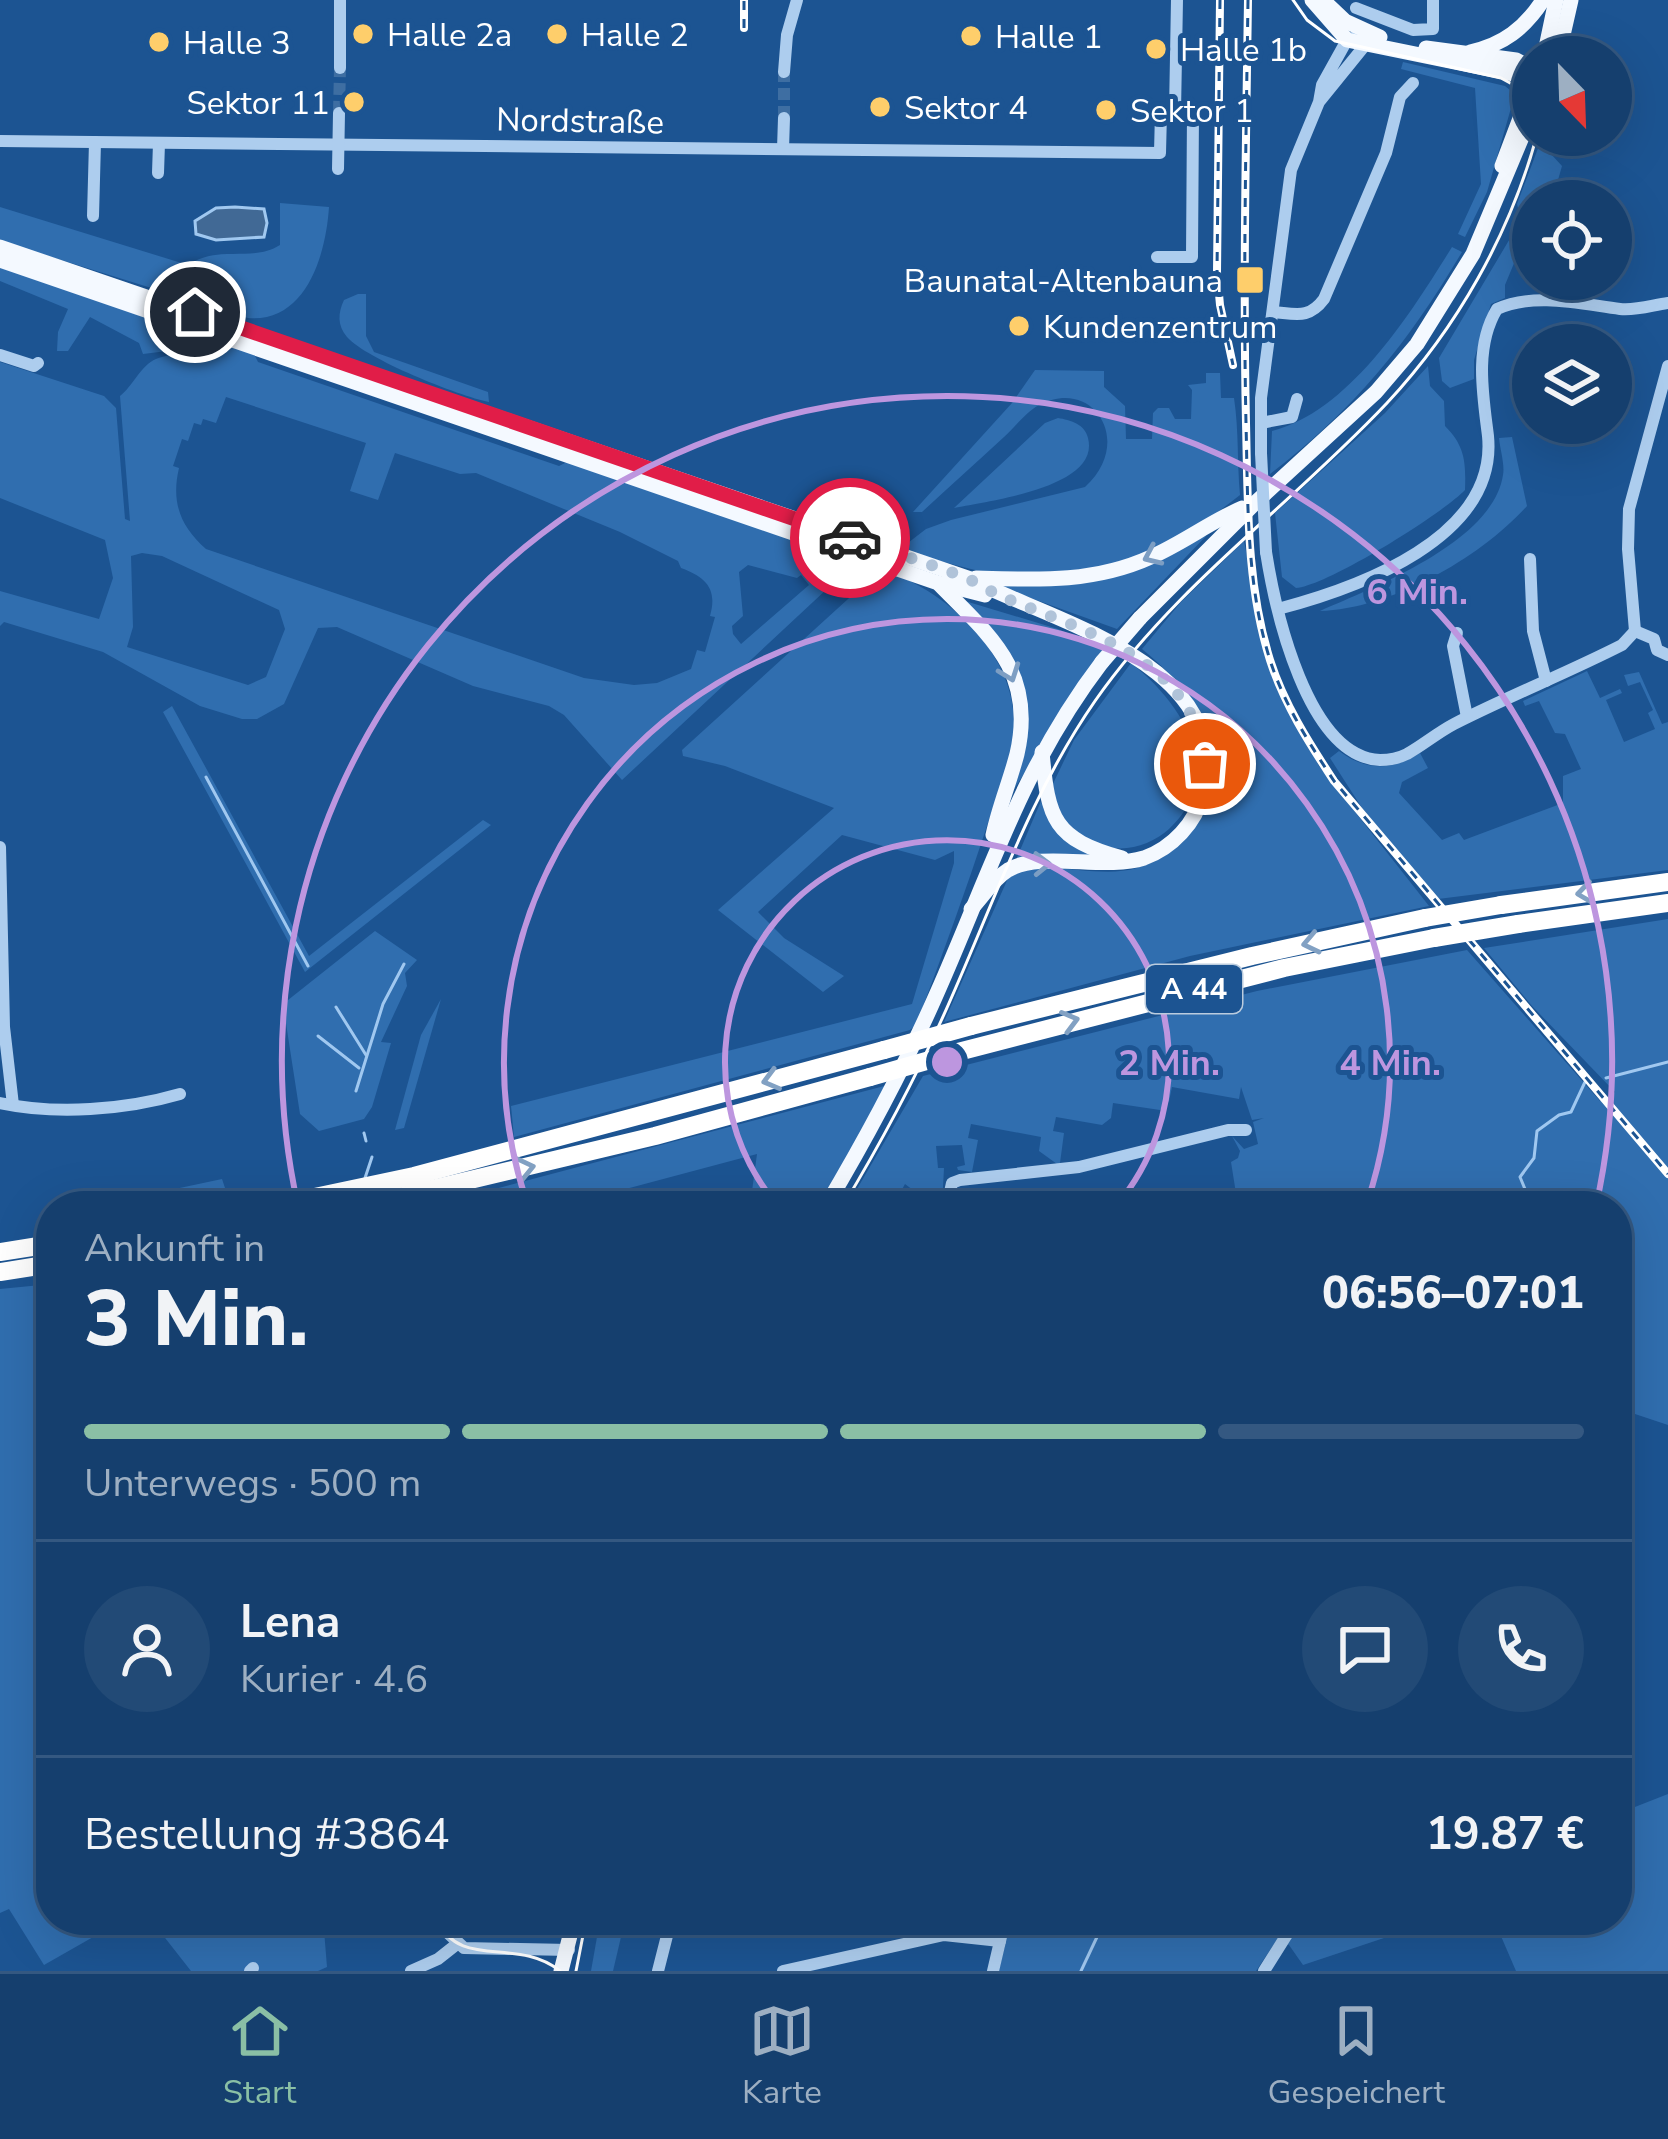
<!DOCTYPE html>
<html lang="de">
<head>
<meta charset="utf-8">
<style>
	:root { --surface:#153f6e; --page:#224a76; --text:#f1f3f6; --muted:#9dafc2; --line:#345881; --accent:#8abfa5 }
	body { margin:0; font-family:"Nunito Sans",sans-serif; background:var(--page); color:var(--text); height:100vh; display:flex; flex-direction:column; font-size:45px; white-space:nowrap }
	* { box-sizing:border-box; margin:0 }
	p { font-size:39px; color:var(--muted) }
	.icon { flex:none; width:66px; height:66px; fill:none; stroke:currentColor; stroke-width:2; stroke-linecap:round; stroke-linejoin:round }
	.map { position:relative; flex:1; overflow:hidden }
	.details { position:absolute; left:36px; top:1191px; width:1596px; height:744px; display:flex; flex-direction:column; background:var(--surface); border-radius:48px; box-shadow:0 12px 48px #0002,0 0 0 3px var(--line) }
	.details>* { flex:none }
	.needle { width:78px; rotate:157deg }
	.tools { position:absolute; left:1512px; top:36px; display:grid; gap:24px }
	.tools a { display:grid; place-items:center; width:120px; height:120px; border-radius:50%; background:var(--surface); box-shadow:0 12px 48px #0002,0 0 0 3px var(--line); font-size:60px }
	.pin { position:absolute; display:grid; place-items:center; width:102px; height:102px; color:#fff; margin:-51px; border:6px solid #fff; border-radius:50%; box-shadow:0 3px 12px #0007 }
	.courier { position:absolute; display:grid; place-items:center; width:120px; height:120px; margin:-60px; border:9px solid #e11d48; border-radius:50%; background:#fff; color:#222; box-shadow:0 3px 15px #0007 }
	.overview em { font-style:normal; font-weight:800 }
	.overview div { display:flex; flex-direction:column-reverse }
	.overview { display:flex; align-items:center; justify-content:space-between; height:204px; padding:0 48px }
	h1 { font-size:78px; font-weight:800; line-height:90px }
	.bar { display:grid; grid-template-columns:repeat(4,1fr); gap:18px 12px; align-content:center; height:144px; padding:0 48px }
	.bar i { height:15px; border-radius:9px; background:var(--line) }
	.bar .active { background:var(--accent) }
	.bar p { grid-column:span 4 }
	.line { display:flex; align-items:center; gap:30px; padding:0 48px; border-top:3px solid var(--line) }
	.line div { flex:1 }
	.round { display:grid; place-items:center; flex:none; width:126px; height:126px; border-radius:63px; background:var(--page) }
	.tabs { display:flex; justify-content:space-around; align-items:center; height:168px; border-top:3px solid var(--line); background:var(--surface); font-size:33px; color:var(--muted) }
	.tabs a { display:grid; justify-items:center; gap:6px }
	.tabs .active { color:var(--accent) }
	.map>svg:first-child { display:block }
	.green { fill:#306eaf; fill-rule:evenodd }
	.water { fill:#416995; stroke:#a0c8f0; stroke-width:3 }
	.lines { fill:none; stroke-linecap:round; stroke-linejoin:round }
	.stream { stroke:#a0c8f0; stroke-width:3 }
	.minor-tunnel { stroke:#3e6ea2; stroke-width:12; stroke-dasharray:12 6; stroke-linecap:butt }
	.minor { stroke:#adcdee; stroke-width:12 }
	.major { stroke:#f4f9ff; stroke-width:15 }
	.highway { stroke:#fff; stroke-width:18 }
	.tram { stroke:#fff; stroke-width:3 }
	.rail-casing { stroke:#fff; stroke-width:8 }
	.rail { stroke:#1c5492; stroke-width:3; stroke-dasharray:9; stroke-linecap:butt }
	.minor-bridge { stroke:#adcdee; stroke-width:12 }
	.major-bridge { stroke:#f4f9ff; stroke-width:15 }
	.highway-bridge { stroke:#fff; stroke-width:18 }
	.oneway { stroke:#7d9ec3 }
	.oneway2 { stroke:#82a1c3 }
	.done { stroke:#b0c3d9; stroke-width:12; stroke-dasharray:0 21.6 }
	.route { stroke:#e11d48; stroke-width:15 }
	.ring { fill:none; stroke:#bd96df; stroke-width:6 }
	.poi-dot { fill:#fece6b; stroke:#1c5492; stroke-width:4.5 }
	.labels { text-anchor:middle; stroke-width:10; stroke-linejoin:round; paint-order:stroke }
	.shield { fill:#1c5492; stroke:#bbccde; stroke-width:3 }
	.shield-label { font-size:30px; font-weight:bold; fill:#fff }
	.poi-label { font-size:33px; fill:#fff; stroke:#1c5492; text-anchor:start }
	.street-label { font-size:33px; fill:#fff; stroke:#1c5492 }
	.centre { fill:#bd96df; stroke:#1c5492; stroke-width:6 }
	.ring-label { font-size:36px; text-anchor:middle; font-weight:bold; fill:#bd96df; stroke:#1c5492; stroke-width:10; stroke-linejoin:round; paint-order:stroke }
</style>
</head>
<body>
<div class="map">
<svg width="1668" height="1971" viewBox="0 0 1668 1971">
	<rect width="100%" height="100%" fill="#1c5492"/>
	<!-- green -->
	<g class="green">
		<polygon points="1403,62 1505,86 1515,94 1487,192 1465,237 1458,234 1481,184 1475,88 1401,69"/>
		<polygon points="1543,135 1562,135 1559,147 1551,154 1562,166 1552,201 1533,201 1533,230 1527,232 1505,285 1505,298 1491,304 1474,360 1474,379 1450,388 1442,381 1439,358 1521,220 1517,204"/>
		<path d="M280,203L329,207C326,255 306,323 248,318L0,241V207L188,265C220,244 251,263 280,245Z"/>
		<path d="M1452,247L1462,252C1408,343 1355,409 1270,474L1272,431C1350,411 1411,313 1452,247Z"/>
		<polygon points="0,267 153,317 192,335 192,341 183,349 143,354 139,343 90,317 68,351 57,351 58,332 68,309 0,281"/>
		<path d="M358,294H366V336L374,352L488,392L489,402C459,396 366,359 347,337C337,325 338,313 344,300Z"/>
		<path d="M199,337L216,338L253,352L258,362L559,466L569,461L857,561L622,780L564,715L549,706L473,686L337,627L318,628L284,704L257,719H242L200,706L103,652L4,622L0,626V591L99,619L113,578L105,540L0,498V362L104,396L116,408L125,519L130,521L120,396C133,386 141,365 156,359C175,351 189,359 199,337ZM226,397L366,443L350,491L378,500L395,453L460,474L476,473L620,532L678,561L681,568C705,577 718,588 710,616L715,617L705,652L697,650L691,669L657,683L634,685L584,678L206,549C180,526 171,502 179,468L173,466L182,439L188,441L194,423L201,425L203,419L216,423ZM142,553L162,556L279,610L285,629L266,677L248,685L127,647L133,627L131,556ZM748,565L797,578L801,575L809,585L741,644L733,634L732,626L743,616L739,572Z"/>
		<path d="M1428,366L1430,386L1444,401L1445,426C1465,446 1466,462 1465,490C1442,514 1327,586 1296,588L1282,577L1275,513L1385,413Z"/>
		<path d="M1035,370L1104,371V387L1125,406L1126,439H1152L1153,413L1158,408H1169L1175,419H1191L1192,390L1188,385L1206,383V373H1220L1221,398H1234C1239,431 1237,462 1240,495C1176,547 1093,584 1009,576C972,572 936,559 900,549L926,529L951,520L1085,487C1135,442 1093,376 1039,405C1026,412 1015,427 1004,437C977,462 949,487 922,512H913L1012,403Z"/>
		<path d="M1058,418C1070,420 1085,424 1088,438C1101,488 986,501 954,508L1045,423Z"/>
		<path d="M1512,437L1527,506C1480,558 1391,609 1320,611C1374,587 1493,542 1503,475C1505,465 1500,449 1499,438Z"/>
		<path d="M1207,535L1117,629L994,585C1078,590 1134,576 1207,535Z"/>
		<path d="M1244,541L1269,669L1319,766L1429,906L1190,956L944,1022L1009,876C1049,857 1096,880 1137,868C1217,845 1229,758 1186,695C1174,677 1158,662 1142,649L1181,602Z"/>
		<path d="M881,569C946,590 1017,653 1014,728C1013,761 997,795 987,826C965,893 941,959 916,1025L910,1030L514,1137L511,1106L912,1004L954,863V851L935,860L842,835L758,912L784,938L844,976L823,992L718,910L834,808L725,766L683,756L682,750Z"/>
		<path d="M965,601L1058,629L1103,649L1013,791C1032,712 1024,660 965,601Z"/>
		<path d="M1131,663C1182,703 1228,774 1169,829C1154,843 1129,852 1108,847C1094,844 1079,834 1066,827L1049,792L1074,740Z"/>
		<path d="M1587,671L1600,698L1620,689L1622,693L1606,700L1624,742L1655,729L1648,713L1653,710L1640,682L1628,686L1624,675L1639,672L1662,724L1668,722V870L1438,899L1362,808L1330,758L1339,751C1365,771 1393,771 1420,753L1428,768L1402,782L1399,793L1442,840L1459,833L1464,840L1563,803V776L1581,769L1565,734L1555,733L1539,701L1525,706L1523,701Z"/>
		<polygon points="172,706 309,956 483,820 491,825 305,972 163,712"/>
		<path d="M1041,801C1051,835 1072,850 1106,858L1015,862Z"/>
		<polygon points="1668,919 1668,1425 1617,1408 1617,1206 1238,1206 1231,1162 1238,1158 1240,1151 1232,1136 1244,1149 1258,1144 1253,1122 1264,1118 1252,1120 1241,1087 1239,1099 1172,1087 1169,1101 1160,1110 1113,1103 1111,1118 1102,1125 1056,1117 1053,1131 1064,1133 1060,1163 1057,1164 1039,1151 1041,1137 971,1124 968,1138 978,1140 972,1172 958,1170 957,1167 965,1165 962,1145 936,1146 938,1168 944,1168 942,1206 934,1206 905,1184 893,1206 847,1206 923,1076 1257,991 1467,950 1600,1101 1615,1092 1532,1006 1484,948"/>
		<polygon points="375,931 417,960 405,973 407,986 381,1042 391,1043 372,1107 364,1119 319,1131 300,1114 283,1004"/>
		<polygon points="441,999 404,1128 395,1130 421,1035"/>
		<polygon points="888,1085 819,1206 750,1206 757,1154 562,1206 431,1206"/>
		<polygon points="222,1179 230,1203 95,1206"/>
		<polygon points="51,1284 51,1920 123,1920 44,1965 9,1909 0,1913 0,1289"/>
		<polygon points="1668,1794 1668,1971 1516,1971 1494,1920 1617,1920 1617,1814"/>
		<polygon points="151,1920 315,1920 320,1932 324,1930 327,1967 318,1971 191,1971"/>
		<polygon points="600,1920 625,1920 613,1971 591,1971"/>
		<polygon points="1011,1920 1438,1920 1303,1965 1289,1945 1278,1938 1256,1971 999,1971"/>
	</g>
	<!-- water -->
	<polygon class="water" points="235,207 264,209 267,223 264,237 216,240 196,234 195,221 216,208"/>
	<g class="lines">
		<!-- stream -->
		<g class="stream">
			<polyline points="206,777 308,966"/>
			<polyline points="336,1007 366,1055"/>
			<polyline points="318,1036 359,1068"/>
			<polyline points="1606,1078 1668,1062"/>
			<polyline points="356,1091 383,1004 404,964"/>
			<polyline points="364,1133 366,1141"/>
			<polyline points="365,1178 372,1157"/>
			<polyline points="1532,1206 1520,1177 1534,1158 1537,1131 1559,1115 1571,1112 1585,1082"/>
			<polyline points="1081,1971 1105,1920"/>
		</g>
		<!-- minor-tunnel -->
		<g class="minor-tunnel">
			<polyline points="339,113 340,68"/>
			<polyline points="784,118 784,72"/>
		</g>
		<!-- minor -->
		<g class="minor">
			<polyline points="1356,8 1413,30 1433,29 1433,0"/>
			<polyline points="340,68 340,0"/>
			<polyline points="784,72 787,35 797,0"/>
			<polyline points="0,141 1160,153 1161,112 1175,112 1177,0"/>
			<polyline points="783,149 784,118"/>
			<polyline points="338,169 339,113"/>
			<polyline points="158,173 159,143"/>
			<polyline points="93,216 95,142"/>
			<polyline points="1611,224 1621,225"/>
			<polyline points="1157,257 1192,257 1193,112 1175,112"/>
			<path d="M1274,312C1297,314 1309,319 1324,299L1386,153L1400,97L1413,83"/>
			<polyline points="0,355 34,366 38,363"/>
			<polyline points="1261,423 1292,417 1297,399"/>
			<polyline points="1261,453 1261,398 1291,170 1319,102 1322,85 1347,40 1365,34 1366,44 1319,102"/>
			<path d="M1266,552C1275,609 1307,757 1380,760C1389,760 1399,758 1407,754C1423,745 1437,733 1454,724C1509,696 1567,673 1622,645L1635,631"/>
			<polyline points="1530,559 1533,631 1546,681"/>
			<path d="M1278,609C1358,588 1498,538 1488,436C1483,395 1474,347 1497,309C1535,292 1581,304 1620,309C1635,311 1653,305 1668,303"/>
			<polyline points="1635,631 1628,549 1629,509 1668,366"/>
			<polyline points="1635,631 1654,639 1657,650 1668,655"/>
			<polyline points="1457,633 1453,646 1467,717"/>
			<polyline points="0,847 4,1027 13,1105"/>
			<path d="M0,1103C56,1115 125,1110 180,1094"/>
			<polyline points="947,1206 952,1183 960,1180 1079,1167 1228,1130 1246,1130"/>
			<polyline points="444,1920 448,1933 464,1948 569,1950"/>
			<polyline points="250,1971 253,1968"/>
			<polyline points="411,1971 438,1959 457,1944"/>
			<polyline points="658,1971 671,1920"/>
			<polyline points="783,1971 944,1935 1000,1941"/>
			<polyline points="993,1971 1005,1920"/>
			<polyline points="1264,1971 1296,1920"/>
		</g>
		<!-- major -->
		<g class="major">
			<polyline points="1312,0 1347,40 1533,78"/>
			<polyline points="1325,2 1345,21 1380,37"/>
			<polyline points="1426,48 1516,60 1533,69"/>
			<path d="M1470,52C1503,45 1525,28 1543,0"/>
			<polyline points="1544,57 1556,0"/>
			<polyline points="1558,57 1571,0"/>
			<polyline points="1502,166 1533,84"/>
			<path d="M0,247L968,578C1050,621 1235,663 1203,793C1196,823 1172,848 1144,858C1103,871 1042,850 1008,870C992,880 984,896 971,909"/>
			<polyline points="0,260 938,583 985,595"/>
			<path d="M976,578C1037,580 1094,583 1151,557C1183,543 1210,522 1242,508"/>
			<path d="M940,585C990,636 1036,672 1017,754C1010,781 999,807 993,835"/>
			<polyline points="1140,618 1256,502 1376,392 1417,344 1473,254 1533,111"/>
			<path d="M1042,752C1048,820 1054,839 1122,858"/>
			<path d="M826,1206C867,1137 905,1066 937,993C990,874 1021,768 1102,662"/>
			<polyline points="561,1971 574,1920"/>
		</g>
		<!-- highway -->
		<g class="highway">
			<polyline points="1501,905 1668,882"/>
			<polyline points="1518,924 1668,903"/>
			<polyline points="971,1026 1252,956 1425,918"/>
			<polyline points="958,1052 1284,968 1434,938"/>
			<polyline points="272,1206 414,1176 884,1050"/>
			<polyline points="361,1206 655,1136 870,1077"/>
			<polyline points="0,1252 51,1244"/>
			<polyline points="0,1272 51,1264"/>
		</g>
		<!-- tram -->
		<g class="tram">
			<polyline points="1293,0 1307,20 1335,41 1501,78 1521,89 1533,105"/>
			<path d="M843,1206C879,1146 912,1085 941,1021C990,914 1027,799 1095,701C1176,585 1291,505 1387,403C1457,328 1510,234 1537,135"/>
			<path d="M437,1920C461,1971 516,1936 560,1971"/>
			<polyline points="576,1971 586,1920"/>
		</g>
		<defs>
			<g id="rail">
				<polyline points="1220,0 1217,272 1220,305 1233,365"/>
				<path d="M1248,0C1246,141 1243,282 1246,423C1248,502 1246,584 1270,660C1284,704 1309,743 1334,781L1668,1174"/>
				<polyline points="744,28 744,0"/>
			</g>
		</defs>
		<!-- rail casing -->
		<use href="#rail" class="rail-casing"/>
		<!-- rail -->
		<use href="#rail" class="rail"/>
		<!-- minor-bridge -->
		<polyline class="minor-bridge" points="1261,453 1266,552"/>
		<!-- major-bridge -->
		<polyline class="major-bridge" points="1102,662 1140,618"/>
		<!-- highway-bridge -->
		<g class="highway-bridge">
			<polyline points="1425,918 1501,905"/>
			<polyline points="1434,938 1518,924"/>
			<polyline points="884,1050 971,1026"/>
			<polyline points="870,1077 958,1052"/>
		</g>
	</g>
	<!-- one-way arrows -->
	<defs><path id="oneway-chevron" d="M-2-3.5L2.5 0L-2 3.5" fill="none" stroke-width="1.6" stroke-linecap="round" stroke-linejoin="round" transform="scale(3)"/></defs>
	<g class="oneway">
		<use href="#oneway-chevron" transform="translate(1152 556) rotate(156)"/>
		<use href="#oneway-chevron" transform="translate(1010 673) rotate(70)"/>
		<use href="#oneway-chevron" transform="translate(1042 864) rotate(-1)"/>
	</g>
	<g class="oneway2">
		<use href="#oneway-chevron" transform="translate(1585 893) rotate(172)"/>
		<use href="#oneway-chevron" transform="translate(1311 943) rotate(168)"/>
		<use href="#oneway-chevron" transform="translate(1070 1021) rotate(-15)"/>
		<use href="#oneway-chevron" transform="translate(771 1080) rotate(165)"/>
		<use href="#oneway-chevron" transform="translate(526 1168) rotate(-13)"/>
	</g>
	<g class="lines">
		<!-- done -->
		<path class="done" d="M850,538C888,551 926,562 964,577C978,583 991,592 1005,598C1086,632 1195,659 1205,764"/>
		<!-- route -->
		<polyline class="route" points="195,312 850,538"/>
	</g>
	<!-- distance rings -->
	<g class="ring">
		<path d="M777 1205A222 222 0 1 1 1117 1205"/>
		<path d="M527 1203A443 443 0 1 1 1367 1203"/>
		<path d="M298 1206A665 665 0 1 1 1596 1206"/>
	</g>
	<!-- markers -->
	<g class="poi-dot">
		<circle cx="363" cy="34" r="12"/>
		<circle cx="557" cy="34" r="12"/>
		<circle cx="971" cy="36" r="12"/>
		<circle cx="159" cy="42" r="12"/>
		<circle cx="1156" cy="49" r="12"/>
		<circle cx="354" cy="102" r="12"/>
		<circle cx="880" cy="107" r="12"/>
		<circle cx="1106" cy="110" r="12"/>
		<rect x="1235" y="265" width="30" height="30" rx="6"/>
		<circle cx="1019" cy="326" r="12"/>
	</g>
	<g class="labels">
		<!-- shield labels -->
		<rect class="shield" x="1146" y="965" width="96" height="48" rx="9"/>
		<g class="shield-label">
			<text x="1194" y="999">A 44</text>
		</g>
		<!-- poi labels -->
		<g class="poi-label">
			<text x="387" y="46">Halle 2a</text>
			<text x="581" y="46">Halle 2</text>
			<text x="995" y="48">Halle 1</text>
			<text x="183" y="54">Halle 3</text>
			<text x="1180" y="61">Halle 1b</text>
			<text x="330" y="114" text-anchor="end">Sektor 11</text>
			<text x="904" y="119">Sektor 4</text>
			<text x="1130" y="122">Sektor 1</text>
			<text x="1223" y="292" text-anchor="end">Baunatal-Altenbauna</text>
			<text x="1043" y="338">Kundenzentrum</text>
		</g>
		<!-- street labels -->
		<g class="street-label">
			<text transform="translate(580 120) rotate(1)" y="12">Nordstraße</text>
		</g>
	</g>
	<circle cx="947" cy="1062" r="18" class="centre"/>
	<g class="ring-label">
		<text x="1417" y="604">6 Min.</text>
		<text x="1169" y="1075">2 Min.</text>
		<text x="1390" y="1075">4 Min.</text>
	</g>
</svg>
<div class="tools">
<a><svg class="needle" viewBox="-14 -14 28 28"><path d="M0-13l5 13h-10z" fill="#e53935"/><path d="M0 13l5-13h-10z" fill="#9dafc2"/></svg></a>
<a><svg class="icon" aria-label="locate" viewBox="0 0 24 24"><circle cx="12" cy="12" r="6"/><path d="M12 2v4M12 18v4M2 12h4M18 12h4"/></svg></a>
<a><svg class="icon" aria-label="layers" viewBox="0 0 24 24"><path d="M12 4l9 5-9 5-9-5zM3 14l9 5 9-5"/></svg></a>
</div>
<div class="pin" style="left:1205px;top:764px;background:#ea580c"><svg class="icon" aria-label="bag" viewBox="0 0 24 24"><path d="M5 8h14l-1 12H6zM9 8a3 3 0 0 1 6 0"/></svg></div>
<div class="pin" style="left:195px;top:312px;background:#1f2937"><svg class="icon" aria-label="home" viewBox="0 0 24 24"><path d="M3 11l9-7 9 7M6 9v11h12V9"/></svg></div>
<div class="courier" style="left:850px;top:538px"><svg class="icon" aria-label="car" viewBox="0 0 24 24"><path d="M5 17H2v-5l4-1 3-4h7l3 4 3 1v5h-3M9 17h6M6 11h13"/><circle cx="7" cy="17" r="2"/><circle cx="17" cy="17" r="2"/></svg></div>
<section class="details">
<div class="overview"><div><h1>3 Min.</h1><p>Ankunft in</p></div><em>06:56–07:01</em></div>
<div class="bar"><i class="active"></i><i class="active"></i><i class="active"></i><i></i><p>Unterwegs · 500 m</p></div>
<div class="line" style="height:216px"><a class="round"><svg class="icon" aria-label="person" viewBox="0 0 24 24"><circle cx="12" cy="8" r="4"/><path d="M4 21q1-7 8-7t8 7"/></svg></a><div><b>Lena</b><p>Kurier · 4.6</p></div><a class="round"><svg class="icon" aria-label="chat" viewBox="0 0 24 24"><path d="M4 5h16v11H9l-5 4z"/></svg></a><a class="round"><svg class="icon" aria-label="phone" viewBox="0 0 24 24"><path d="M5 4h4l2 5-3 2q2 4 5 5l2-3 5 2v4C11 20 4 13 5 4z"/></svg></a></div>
<div class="line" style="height:156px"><div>Bestellung #3864</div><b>19.87 €</b></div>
</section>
</div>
<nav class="tabs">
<a class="active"><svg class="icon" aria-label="home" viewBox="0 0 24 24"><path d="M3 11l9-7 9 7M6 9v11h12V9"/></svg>Start</a>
<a><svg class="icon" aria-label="map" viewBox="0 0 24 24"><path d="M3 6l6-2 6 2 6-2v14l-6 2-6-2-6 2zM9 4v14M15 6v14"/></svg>Karte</a>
<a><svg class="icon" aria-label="saved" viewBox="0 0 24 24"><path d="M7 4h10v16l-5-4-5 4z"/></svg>Gespeichert</a>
</nav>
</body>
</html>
